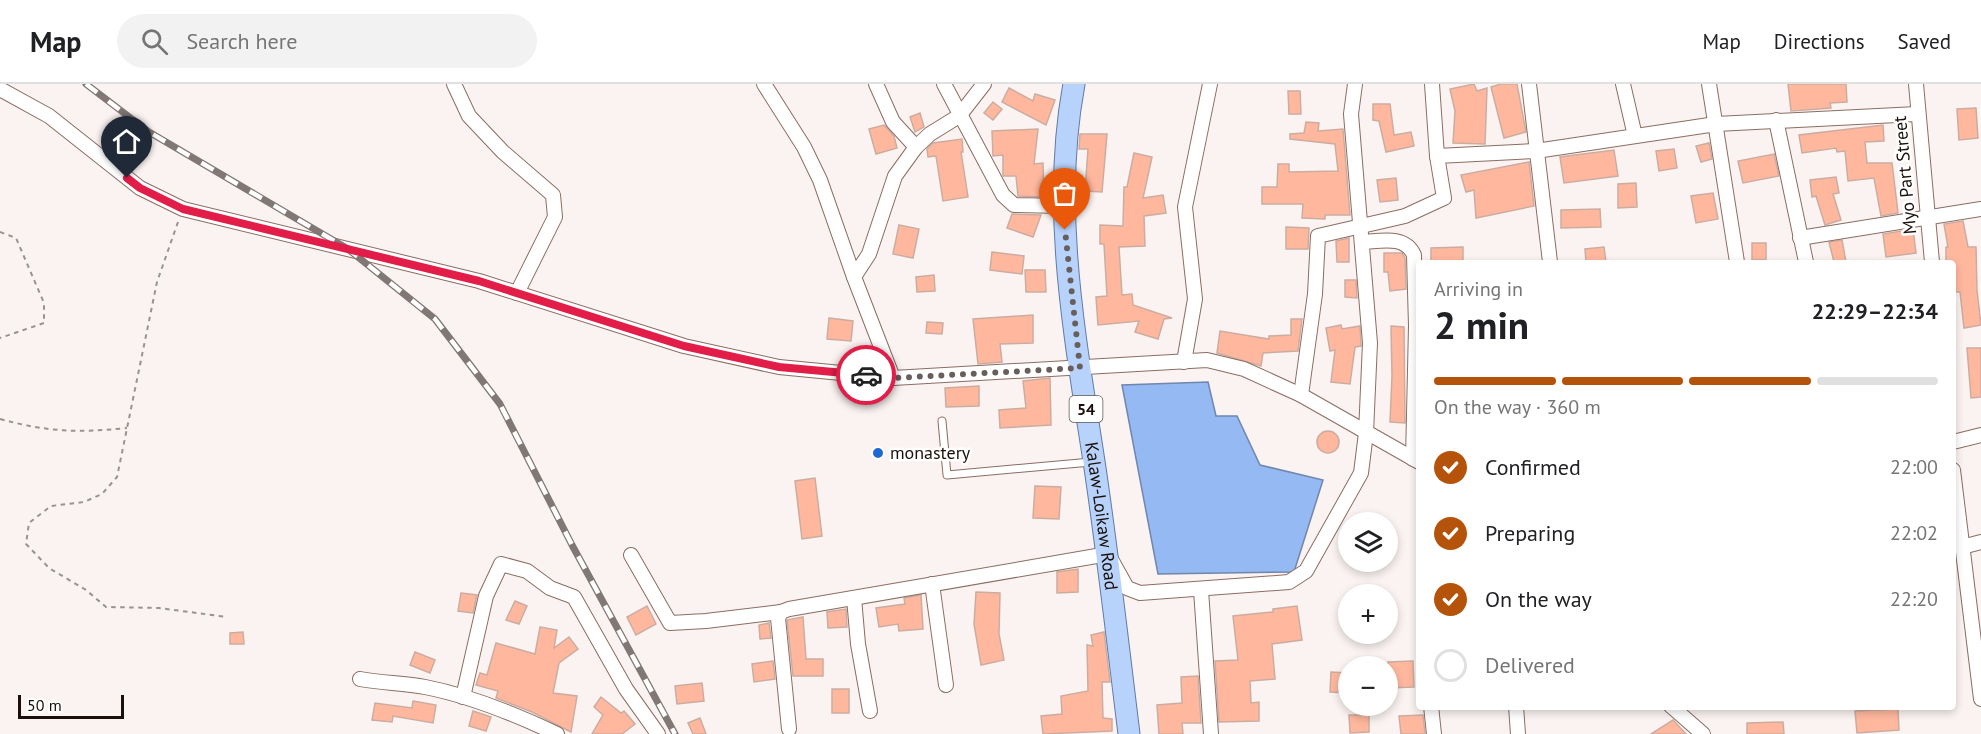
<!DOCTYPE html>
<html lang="en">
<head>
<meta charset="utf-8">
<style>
	:root { --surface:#fff; --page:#f2f2f2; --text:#202124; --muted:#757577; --line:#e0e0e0; --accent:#b45309 }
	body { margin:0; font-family:"PT Sans",sans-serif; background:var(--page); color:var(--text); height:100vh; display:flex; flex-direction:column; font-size:22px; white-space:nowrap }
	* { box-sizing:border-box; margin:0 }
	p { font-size:20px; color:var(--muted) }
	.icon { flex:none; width:33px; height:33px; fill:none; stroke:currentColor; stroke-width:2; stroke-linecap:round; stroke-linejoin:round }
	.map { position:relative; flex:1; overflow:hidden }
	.details { position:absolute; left:1416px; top:176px; width:540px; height:450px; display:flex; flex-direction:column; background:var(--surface); border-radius:6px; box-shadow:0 3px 9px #0003 }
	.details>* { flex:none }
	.buttons { position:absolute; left:1338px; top:428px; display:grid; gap:12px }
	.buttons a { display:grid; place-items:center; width:60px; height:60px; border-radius:50%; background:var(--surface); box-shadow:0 3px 9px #0003; font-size:30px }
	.scale { position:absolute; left:18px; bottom:15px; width:106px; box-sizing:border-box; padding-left:6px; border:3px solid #1a0f0b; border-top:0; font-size:16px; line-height:21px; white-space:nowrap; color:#1a0f0b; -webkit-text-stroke:4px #fff; paint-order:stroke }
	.pin { position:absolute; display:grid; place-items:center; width:51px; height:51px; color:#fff; margin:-62px -26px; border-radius:50% 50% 50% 0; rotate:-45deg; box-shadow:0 0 6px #0007 }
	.pin .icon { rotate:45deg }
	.courier { position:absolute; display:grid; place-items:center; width:60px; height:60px; margin:-30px; border:4px solid #e11d48; border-radius:50%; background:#fff; color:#222; box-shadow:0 2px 8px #0007 }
	.head em { font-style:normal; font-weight:700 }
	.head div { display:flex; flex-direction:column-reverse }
	.head { display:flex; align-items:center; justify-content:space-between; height:102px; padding:0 18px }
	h1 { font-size:39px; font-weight:700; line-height:45px }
	.bar { display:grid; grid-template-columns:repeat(4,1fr); gap:9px 6px; align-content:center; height:72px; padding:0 18px }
	.bar i { height:8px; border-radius:4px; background:var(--line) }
	.bar .selected { background:var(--accent) }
	.bar p { grid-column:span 4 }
	ol { padding:0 18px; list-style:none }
	li { display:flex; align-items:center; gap:18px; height:66px }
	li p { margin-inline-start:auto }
	li .icon { padding:6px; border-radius:50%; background:var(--accent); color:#fff; stroke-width:4 }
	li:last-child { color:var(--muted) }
	li i { width:33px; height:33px; border:3px solid var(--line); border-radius:50% }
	header { display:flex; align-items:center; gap:36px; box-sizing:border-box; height:84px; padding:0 30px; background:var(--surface); border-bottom:2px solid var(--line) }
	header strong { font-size:28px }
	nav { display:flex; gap:33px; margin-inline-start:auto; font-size:21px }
	.search { width:420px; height:54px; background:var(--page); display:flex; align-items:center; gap:15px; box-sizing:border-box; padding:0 21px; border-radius:33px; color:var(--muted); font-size:22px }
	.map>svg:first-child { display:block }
	.water { fill:#95b9f2; stroke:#7086ad; stroke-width:1.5 }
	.building { fill:#ffb89e; stroke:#cdaca0; stroke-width:1.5 }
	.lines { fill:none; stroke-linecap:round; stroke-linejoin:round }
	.service-casing { stroke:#8b6d62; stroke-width:9 }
	.minor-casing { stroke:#8b6d62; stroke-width:16 }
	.primary-casing { stroke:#617aa6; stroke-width:23 }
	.path { stroke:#9b928f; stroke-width:2; stroke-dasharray:4.5 4.5; stroke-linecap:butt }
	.service { stroke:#fff; stroke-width:7 }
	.minor { stroke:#fff; stroke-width:14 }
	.primary { stroke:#b7d2fb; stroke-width:21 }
	.rail-casing { stroke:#817875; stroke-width:7 }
	.rail { stroke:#fff; stroke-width:4.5; stroke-dasharray:14; stroke-linecap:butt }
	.done { stroke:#685f5c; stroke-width:6; stroke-dasharray:0 10.8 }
	.route { stroke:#e11d48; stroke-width:8 }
	.poi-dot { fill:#1e69d4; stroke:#fff; stroke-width:2 }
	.labels { text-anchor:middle; stroke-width:5; stroke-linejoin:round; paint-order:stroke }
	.shield { fill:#fff; stroke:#5f5754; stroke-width:1.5 }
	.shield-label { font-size:16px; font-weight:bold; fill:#1a0f0b }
	.street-label { font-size:18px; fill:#1a0f0b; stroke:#fff }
	.poi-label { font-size:18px; fill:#1a0f0b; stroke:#fff; text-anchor:start }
</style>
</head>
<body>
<header>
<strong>Map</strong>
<div class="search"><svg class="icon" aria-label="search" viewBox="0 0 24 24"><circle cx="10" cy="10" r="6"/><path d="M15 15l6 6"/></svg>Search here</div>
<nav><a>Map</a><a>Directions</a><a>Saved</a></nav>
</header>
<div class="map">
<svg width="1981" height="650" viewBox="0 0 1981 650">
	<rect width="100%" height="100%" fill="#faf3f1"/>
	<!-- water -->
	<polygon class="water" points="1208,298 1216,332 1237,332 1260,381 1323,396 1294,488 1158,490 1122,301"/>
	<!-- building -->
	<g class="building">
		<polygon points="1474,0 1477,7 1487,4 1485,60 1453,59 1455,27 1450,5"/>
		<polygon points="1501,0 1517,0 1526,48 1504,54 1491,3"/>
		<polygon points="1788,0 1846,0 1847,18 1830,19 1831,24 1791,27"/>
		<polygon points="1009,4 1033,17 1035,10 1055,16 1046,41 1002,18"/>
		<polygon points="1288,7 1300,7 1301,30 1289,30"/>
		<polygon points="993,18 1002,25 993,36 984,29"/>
		<polygon points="1373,20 1390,20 1394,51 1411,48 1414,62 1386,68 1379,37 1373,36"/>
		<polygon points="1976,24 1978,54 1959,56 1957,25"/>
		<polygon points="920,29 924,43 915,48 910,33"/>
		<polygon points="1306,38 1319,39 1318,47 1343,45 1350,131 1325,131 1325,135 1302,134 1303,120 1262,120 1262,103 1277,103 1278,80 1289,80 1289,88 1338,87 1335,60 1290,55 1290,50 1304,49"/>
		<polygon points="884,41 894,52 897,64 876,70 869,45"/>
		<polygon points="1883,41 1884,57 1865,58 1867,79 1892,79 1898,129 1881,132 1874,94 1848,97 1845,67 1837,68 1836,64 1802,69 1799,51"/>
		<polygon points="1038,45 1034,80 1043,79 1044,113 1018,112 1016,92 1003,92 1003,71 993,72 992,47"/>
		<polygon points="1080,50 1107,50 1102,108 1085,107 1088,65 1079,65"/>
		<polygon points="962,55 963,68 961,68 968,113 943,117 936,72 928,73 927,65 933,59"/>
		<polygon points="1709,59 1712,75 1701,78 1696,62"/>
		<polygon points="1674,65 1677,84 1659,87 1656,67"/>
		<polygon points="1614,66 1618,92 1564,99 1560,73"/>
		<polygon points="1134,69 1152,73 1143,114 1163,111 1166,129 1144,132 1145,162 1119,163 1122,211 1132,210 1133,221 1172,234 1164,235 1158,255 1135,248 1139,237 1098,241 1096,213 1107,212 1104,160 1100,160 1100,141 1123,142 1124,103 1127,103"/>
		<polygon points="1774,70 1779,92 1743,99 1738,77"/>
		<polygon points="1529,78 1534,122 1476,134 1474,106 1466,108 1461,91"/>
		<polygon points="1836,93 1839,109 1833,110 1841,136 1825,141 1816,112 1812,113 1810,96"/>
		<polygon points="1396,94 1398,116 1380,118 1377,96"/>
		<polygon points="1636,99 1637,123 1618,124 1618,100"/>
		<polygon points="1713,109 1718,135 1696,139 1691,112"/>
		<polygon points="1600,125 1601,143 1561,144 1561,126"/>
		<polygon points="1012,130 1041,131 1033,153 1007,144"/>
		<polygon points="1963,137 1968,163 1976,163 1977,206 1981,241 1964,244 1960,208 1953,208 1953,178 1946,178 1946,163 1948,163 1944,140"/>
		<polygon points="899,141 919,145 913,174 893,170"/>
		<polygon points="1286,143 1309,144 1308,165 1286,165"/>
		<polygon points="1913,145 1916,169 1886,173 1883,150"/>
		<polygon points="1349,154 1349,178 1337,178 1336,157"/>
		<polygon points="1842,156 1846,178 1834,178 1829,158"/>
		<rect x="1752" y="159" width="14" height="17"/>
		<polygon points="1463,163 1463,178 1431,178 1431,164"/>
		<polygon points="1604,163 1606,178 1586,178 1585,165"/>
		<polygon points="992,168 1024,172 1022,190 990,186"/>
		<polygon points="1384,169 1402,169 1405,174 1406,205 1390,207 1388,188 1384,188"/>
		<polygon points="1025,186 1045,186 1046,208 1026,208"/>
		<polygon points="934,191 935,207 917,208 916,193"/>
		<polygon points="1345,196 1356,196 1357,214 1345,213"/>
		<polygon points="1033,231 1033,259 1000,260 1002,278 978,280 973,235"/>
		<polygon points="829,234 853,237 851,257 827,255"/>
		<polygon points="1291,235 1302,235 1298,267 1263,269 1261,282 1217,269 1220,247 1269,255 1269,252 1291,251"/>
		<polygon points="927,238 943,239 942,250 926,249"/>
		<polygon points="1341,241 1342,245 1360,242 1361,262 1355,263 1350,300 1331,298 1335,266 1330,267 1326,244"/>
		<polygon points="1391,242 1404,243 1405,339 1390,338 1392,292"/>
		<polygon points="1967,264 1981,264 1981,313 1971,314"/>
		<polygon points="1050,294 1051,341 1000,344 999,326 1026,324 1023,297"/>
		<polygon points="979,302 979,322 946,323 945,304"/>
		<circle cx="1328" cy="358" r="11"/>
		<polygon points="815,394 822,452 802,455 795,397"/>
		<polygon points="1035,402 1061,403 1059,435 1033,434"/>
		<polygon points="1078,485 1078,508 1057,509 1057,488"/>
		<polygon points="976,508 1000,509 999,550 1004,576 981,581 974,540"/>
		<polygon points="461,509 477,511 473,529 458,527"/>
		<polygon points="921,511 923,545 899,547 898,540 879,543 876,524 905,520 904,514"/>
		<polygon points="515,517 527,522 519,540 506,536"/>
		<polygon points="647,522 656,540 636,551 627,533"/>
		<polygon points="1297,522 1302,556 1272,560 1275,595 1250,597 1251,619 1259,618 1259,637 1219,638 1215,577 1238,576 1233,532 1273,528 1273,525"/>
		<polygon points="846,525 847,543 828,544 827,528"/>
		<polygon points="803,533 806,575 823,575 823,592 793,592 787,536"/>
		<polygon points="769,539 771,554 760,555 759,541"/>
		<polygon points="540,543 557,546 554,564 569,553 578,565 559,579 553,609 577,612 571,648 532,628 496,614 498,607 476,601 480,589 487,591 496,559 535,570"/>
		<polygon points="243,548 244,560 230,560 230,549"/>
		<polygon points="1104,548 1110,598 1102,598 1103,634 1112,635 1112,647 1043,650 1041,632 1062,630 1061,612 1088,607 1087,561 1093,562 1091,551"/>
		<polygon points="415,568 435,576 430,589 410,581"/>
		<polygon points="773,577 775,595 754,598 752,580"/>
		<polygon points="1413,577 1414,603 1388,604 1388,578"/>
		<polygon points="1331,588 1348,589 1348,609 1330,608"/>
		<polygon points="1198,592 1201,639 1182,639 1183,650 1159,650 1157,621 1182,619 1181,593"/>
		<polygon points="702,599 704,617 677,620 675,602"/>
		<rect x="832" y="605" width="17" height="24"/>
		<polygon points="601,613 621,629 624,627 635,640 622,650 592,650 603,631 594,623"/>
		<polygon points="413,617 436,621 433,639 393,632 392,638 372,636 375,619 412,624"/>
		<polygon points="1898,625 1899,646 1857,649 1855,627"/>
		<polygon points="473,627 491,633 486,647 469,642"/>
		<polygon points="1349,631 1369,631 1369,648 1350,649"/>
		<polygon points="1423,631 1425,650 1401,650 1399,632"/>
		<polygon points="700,634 706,650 693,650 688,639"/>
		<polygon points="1673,636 1686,650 1651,650"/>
		<polygon points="1783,638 1784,650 1747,650 1747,639"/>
	</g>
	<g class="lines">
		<defs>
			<polyline id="service" points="942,337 947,391 1091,378"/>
			<g id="minor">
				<polyline points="454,0 469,32 503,68 553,111 555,133 517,209"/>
				<polyline points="764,0 804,63 820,96 854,193"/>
				<polyline points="876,0 893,38 916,63"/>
				<polyline points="944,0 1003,111 1014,121 1063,122"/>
				<polyline points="1529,0 1550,178"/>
				<polyline points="1623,0 1635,52"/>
				<polyline points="1709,0 1737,178"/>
				<polyline points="1916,0 1932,178"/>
				<polyline points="0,5 49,32 140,104 183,125 479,197 684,262 779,283 893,294 1207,276 1244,285 1301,311 1419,378"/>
				<polyline points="1776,36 1806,178"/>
				<polyline points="1437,72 1536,67 1716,40 1917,30"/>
				<polyline points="1800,154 1981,125"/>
				<path d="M1363,158C1382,157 1405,151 1414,171L1416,242L1413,375"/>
				<polyline points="1184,278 1195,215 1185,123 1210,0"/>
				<polyline points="893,294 854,193 869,170 895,92 916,63 930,50 959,32 984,0"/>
				<polyline points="1301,311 1315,210 1318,152 1405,132 1444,114 1437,72 1432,0"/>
				<polyline points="1953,358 1981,351"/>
				<polyline points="1953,386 1981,615"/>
				<polyline points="1962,463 1981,458"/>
				<polyline points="631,471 670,539 706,537 781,528"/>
				<polyline points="932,500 946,601"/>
				<polyline points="1201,506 1211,650"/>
				<polyline points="854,514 858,560 870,627"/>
				<path d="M360,595C382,599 404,599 425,603C471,612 515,630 557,650"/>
				<polyline points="463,613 486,512 501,480 527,487 550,504 574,513 626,605 658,650"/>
				<polyline points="1431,622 1434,650"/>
				<polyline points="1516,622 1518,650"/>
				<polyline points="1671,622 1703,650"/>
				<polyline points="789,645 778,534 781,528 789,525 1108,470 1127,504 1140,509 1289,498 1306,487 1361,389 1366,349 1370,259 1351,30 1355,0"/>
			</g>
			<g id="primary">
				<path id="s1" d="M1074,0C1050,127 1076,258 1095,384C1108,472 1118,561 1129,650"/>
			</g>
		</defs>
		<!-- service casing -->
		<use href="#service" class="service-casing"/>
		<!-- minor casing -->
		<use href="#minor" class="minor-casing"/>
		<!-- primary casing -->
		<use href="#primary" class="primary-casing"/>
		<!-- path -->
		<g class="path">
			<polyline points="178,138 157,198 117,393 102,410 84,418 51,422 29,439 26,460 49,484 86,506 106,523 159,524 227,533"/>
			<polyline points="0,148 16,154 44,219 44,239 0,254"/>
			<path d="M0,335C48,348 78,349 127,344"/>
		</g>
		<!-- service -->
		<use href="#service" class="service"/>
		<!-- minor -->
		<use href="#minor" class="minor"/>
		<!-- primary -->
		<use href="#primary" class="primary"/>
		<defs>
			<polyline id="rail" points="86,0 149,48 348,165 435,235 500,320 572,461 675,650"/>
		</defs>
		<!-- rail casing -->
		<use href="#rail" class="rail-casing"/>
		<!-- rail -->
		<use href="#rail" class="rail"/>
	</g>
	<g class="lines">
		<!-- done -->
		<polyline class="done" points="866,291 893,294 1080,284 1065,146"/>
		<!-- route -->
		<polyline class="route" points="127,94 140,104 183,125 479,197 684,262 779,283 866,291"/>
	</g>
	<!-- markers -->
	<circle class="poi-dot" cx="878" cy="369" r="6"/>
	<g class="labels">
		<!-- shield labels -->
		<rect class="shield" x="1069.5" y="312" width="33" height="26" rx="4.5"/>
		<g class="shield-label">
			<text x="1086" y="331">54</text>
		</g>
		<!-- street labels -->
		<g class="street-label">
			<text transform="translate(1905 91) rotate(-95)" y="6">Myo Part Street</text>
			<text dy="6" stroke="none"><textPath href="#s1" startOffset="435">Kalaw-Loikaw Road</textPath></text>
		</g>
		<!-- poi labels -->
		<g class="poi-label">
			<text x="890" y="375">monastery</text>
		</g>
	</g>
</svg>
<div class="buttons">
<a><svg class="icon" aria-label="layers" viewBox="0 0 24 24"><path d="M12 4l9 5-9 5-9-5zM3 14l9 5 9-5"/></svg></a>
<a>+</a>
<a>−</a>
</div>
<div class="scale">50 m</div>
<div class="pin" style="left:1065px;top:146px;background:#ea580c"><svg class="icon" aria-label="bag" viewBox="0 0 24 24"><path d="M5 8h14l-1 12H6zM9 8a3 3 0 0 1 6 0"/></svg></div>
<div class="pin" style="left:127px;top:94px;background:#1f2937"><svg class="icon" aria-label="home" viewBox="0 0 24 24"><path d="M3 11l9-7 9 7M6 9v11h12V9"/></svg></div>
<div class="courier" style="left:866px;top:291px"><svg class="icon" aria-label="car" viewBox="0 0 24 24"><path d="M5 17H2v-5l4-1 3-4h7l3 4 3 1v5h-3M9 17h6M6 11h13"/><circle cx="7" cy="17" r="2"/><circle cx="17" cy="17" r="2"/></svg></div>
<section class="details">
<div class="head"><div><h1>2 min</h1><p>Arriving in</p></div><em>22:29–22:34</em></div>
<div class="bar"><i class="selected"></i><i class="selected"></i><i class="selected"></i><i></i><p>On the way · 360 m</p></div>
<ol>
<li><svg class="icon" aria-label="check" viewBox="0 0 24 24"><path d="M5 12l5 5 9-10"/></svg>Confirmed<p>22:00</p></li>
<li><svg class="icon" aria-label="check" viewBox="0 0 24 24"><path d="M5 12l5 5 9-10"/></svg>Preparing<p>22:02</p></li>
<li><svg class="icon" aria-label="check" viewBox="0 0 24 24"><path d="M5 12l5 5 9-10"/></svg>On the way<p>22:20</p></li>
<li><i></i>Delivered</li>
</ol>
</section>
</div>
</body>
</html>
